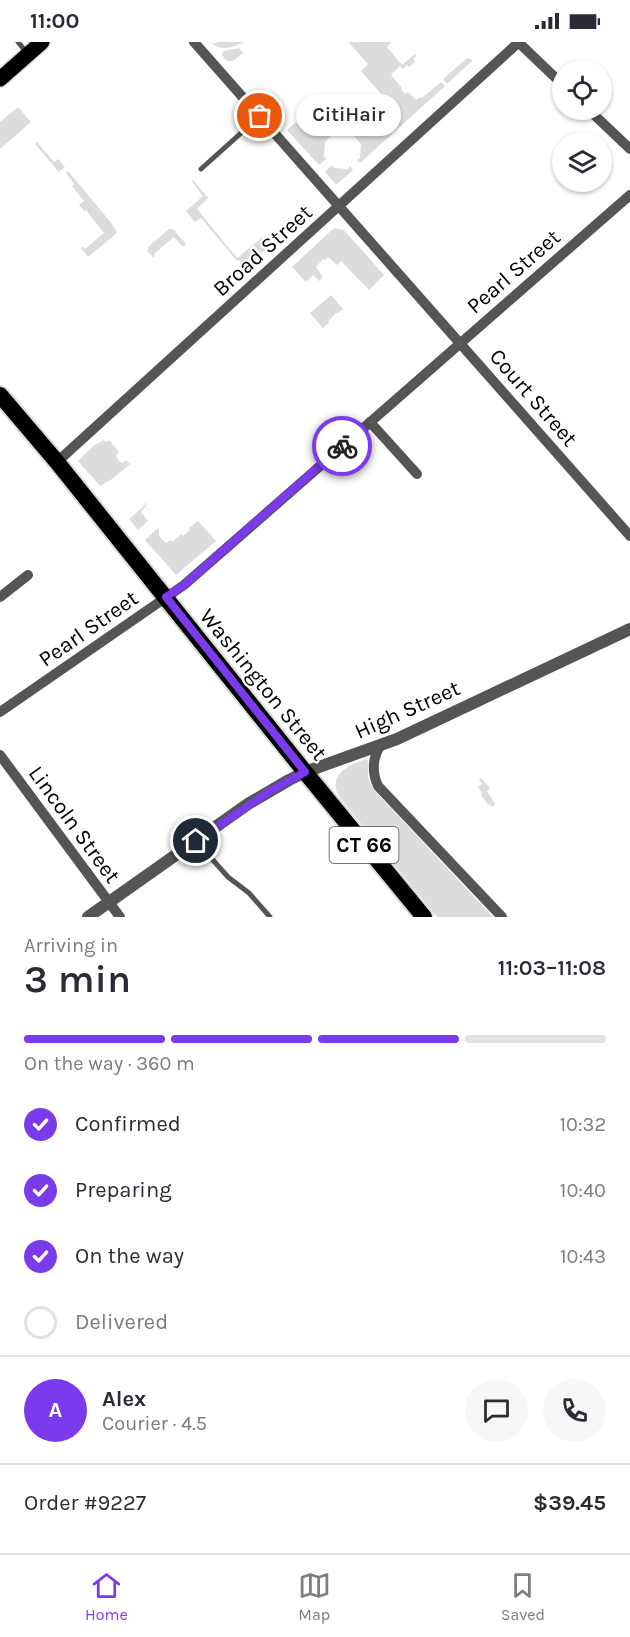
<!DOCTYPE html>
<html lang="en">
<head>
<meta charset="utf-8">
<style>
	:root { --surface:#fff; --page:#f7f7f7; --text:#2b2b33; --muted:#7c7c81; --line:#e1e1e2; --accent:#7c3aed }
	body { margin:0; font-family:Karla,sans-serif; background:var(--page); color:var(--text); height:100vh; display:flex; flex-direction:column; font-size:22px; white-space:nowrap }
	* { box-sizing:border-box; margin:0 }
	p { font-size:20px; color:var(--muted) }
	.icon { flex:none; width:33px; height:33px; fill:none; stroke:currentColor; stroke-width:2; stroke-linecap:round; stroke-linejoin:round }
	.map { position:relative; height:875px; overflow:hidden }
	.details { display:flex; flex-direction:column; background:var(--surface); flex:1 }
	.details>* { flex:none }
	.fabs { position:absolute; left:552px; top:18px; display:grid; gap:12px }
	.fabs a { display:grid; place-items:center; width:60px; height:60px; border-radius:50%; background:var(--surface); box-shadow:0 2px 4px #0004; font-size:30px }
	.pin { position:absolute; display:grid; place-items:center; width:51px; height:51px; color:#fff; margin:-26px; border:3px solid #fff; border-radius:50%; box-shadow:0 2px 6px #0007 }
	.courier { position:absolute; display:grid; place-items:center; width:60px; height:60px; margin:-30px; border:4px solid #7c3aed; border-radius:50%; background:#fff; color:#222; box-shadow:0 2px 8px #0007 }
	.bubble { position:absolute; height:42px; border-radius:21px; background:var(--surface); box-shadow:0 2px 4px #0004; font-size:20px; font-weight:600; line-height:42px; text-align:center }
	.overview em { font-style:normal; font-weight:600 }
	.overview div { display:flex; flex-direction:column-reverse }
	.overview { display:flex; align-items:center; justify-content:space-between; height:102px; padding:0 24px }
	h1 { font-size:39px; font-weight:600; line-height:45px }
	.bar { display:grid; grid-template-columns:repeat(4,1fr); gap:9px 6px; align-content:center; height:72px; padding:0 24px }
	.bar i { height:8px; border-radius:4px; background:var(--line) }
	.bar .active { background:var(--accent) }
	.bar p { grid-column:span 4 }
	.line { display:flex; align-items:center; gap:15px; padding:0 24px; border-top:2px solid var(--line) }
	.line div { flex:1 }
	.round { display:grid; place-items:center; flex:none; width:63px; height:63px; border-radius:32px; background:var(--page) }
	ol { padding:0 24px; list-style:none }
	li { display:flex; align-items:center; gap:18px; height:66px }
	li p { margin-inline-start:auto }
	li .icon { padding:6px; border-radius:50%; background:var(--accent); color:#fff; stroke-width:4 }
	li:last-child { color:var(--muted) }
	li i { width:33px; height:33px; border:3px solid var(--line); border-radius:50% }
	.status { display:flex; justify-content:space-between; align-items:center; height:42px; padding:0 30px; background:var(--surface); direction:ltr }
	.status svg { height:16px; fill:currentColor }
	.tabs { display:flex; justify-content:space-around; align-items:center; height:84px; border-top:2px solid var(--line); background:var(--surface); font-size:16px; color:var(--muted) }
	.tabs a { display:grid; justify-items:center; gap:3px }
	.tabs .active { color:var(--accent) }
	.map>svg:first-child { display:block }
	.green { fill:#dcdcdc }
	.lines { fill:none; stroke-linecap:round; stroke-linejoin:round }
	.primary-casing { stroke:#dbdbdb; stroke-width:18 }
	.trunk-casing { stroke:#dbdbdb; stroke-width:20 }
	.service { stroke:#555; stroke-width:5 }
	.minor { stroke:#555; stroke-width:10 }
	.tertiary { stroke:#555; stroke-width:12 }
	.primary { stroke:#000; stroke-width:15 }
	.trunk { stroke:#000; stroke-width:16 }
	.done { stroke:#595959; stroke-width:6; stroke-dasharray:0 10.8 }
	.route { stroke:#7c3aed; stroke-width:8 }
	.labels { text-anchor:middle; stroke-width:4.5; stroke-linejoin:round; paint-order:stroke }
	.shield { fill:#fff; stroke:#4c4c4c; stroke-width:1.5 }
	.shield-label { font-size:21px; font-weight:bold; fill:#000 }
	.street-label { font-size:22px; fill:#000; stroke:#fff }
</style>
</head>
<body>
<div class="status"><b>11:00</b><svg viewBox="0 0 49 12"><path d="M0 12V9h3v3zM5 12V6h3v6zM10 12V3h3v9zM15 12V0h3v12zM26 1h20v11H26zM47 4h2v5h-2z"/></svg></div>
<div class="map">
<svg width="630" height="875" viewBox="0 0 630 875">
	<rect width="100%" height="100%" fill="#fff"/>
	<!-- green -->
	<g class="green">
		<path d="M210,0L214,2L217,0H244C232,6 220,10 210,0Z"/>
		<polygon points="350,0 391,0 387,5 402,23 415,12 416,14 413,17 415,20 409,25 407,23 403,27 400,24 391,33 402,46 401,47 405,52 408,50 416,58 420,55 422,56 441,40 445,44 360,121 357,118 360,116 361,102 353,93 353,84 391,86 402,76 361,29 368,22 349,1"/>
		<polygon points="239,6 243,11 233,19 227,19 222,13 223,9"/>
		<polygon points="467,16 473,18 447,42 443,37"/>
		<polygon points="18,65 31,80 0,107 0,80"/>
		<polygon points="295,81 333,83 333,92 325,100 324,114 326,117 319,123 287,88"/>
		<polygon points="37,100 54,120 58,117 65,125 59,130 35,102"/>
		<polygon points="332,123 334,126 348,127 350,124 353,128 336,143 325,130"/>
		<polygon points="68,129 112,182 117,191 88,215 81,206 83,205 85,207 104,191 86,168 84,169 79,163 84,159 72,144 74,142 66,131"/>
		<polygon points="193,138 208,156 197,167 237,216 263,195 270,203 246,226 239,218 237,219 201,176 195,180 186,169 203,154 192,140"/>
		<polygon points="334,186 344,188 384,233 369,248 341,219 337,223 328,215 325,218 323,217 316,225 323,235 319,239 313,233 306,240 292,225"/>
		<polygon points="169,187 173,187 186,202 183,205 174,195 155,211 154,216 147,209 149,207 148,205"/>
		<polygon points="331,253 343,267 338,271 336,271 328,280 329,281 323,286 310,271"/>
		<polygon points="104,398 106,400 109,398 119,410 116,413 118,418 122,421 126,418 130,422 112,437 100,444 78,419 93,404"/>
		<polygon points="145,460 147,463 141,470 148,479 138,488 129,477 145,463"/>
		<polygon points="198,479 216,499 176,533 145,498 158,486 159,488 159,494 166,501 170,498 172,500 181,492 183,494 190,488 189,486"/>
		<path d="M366,717L368,718V735L373,747L493,875H437L341,757C325,735 347,723 366,717Z"/>
		<polygon points="481,736 490,746 487,749 495,762 492,765 489,762 488,763 481,753 482,751 478,745 482,742 479,737"/>
	</g>
	<g class="lines">
		<defs>
			<polyline id="primary" points="0,37 42,0"/>
			<polyline id="trunk" points="0,353 57,420 305,730 424,875"/>
		</defs>
		<!-- primary casing -->
		<use href="#primary" class="primary-casing"/>
		<!-- trunk casing -->
		<use href="#trunk" class="trunk-casing"/>
		<!-- service -->
		<g class="service">
			<polyline points="18,0 27,11"/>
			<polyline points="201,127 260,74"/>
			<polyline points="196,799 228,835 249,851 270,875"/>
		</g>
		<!-- minor -->
		<g class="minor">
			<polyline points="194,0 630,494"/>
			<polyline points="518,0 562,42"/>
			<polyline points="589,68 630,107"/>
			<polyline points="370,380 417,432"/>
			<polyline points="57,420 519,0"/>
			<polyline points="0,555 28,533"/>
			<polyline points="0,670 184,543 630,153"/>
			<path d="M381,703C372,715 372,731 378,744L502,875"/>
			<polyline points="0,713 120,875"/>
		</g>
		<!-- tertiary -->
		<polyline class="tertiary" points="88,875 248,762 289,738 305,730 397,697 630,587"/>
		<!-- primary -->
		<use href="#primary" class="primary"/>
		<!-- trunk -->
		<use href="#trunk" class="trunk"/>
	</g>
	<g class="lines">
		<!-- done -->
		<polyline class="done" points="260,74 460,301 342,404"/>
		<!-- route -->
		<polyline class="route" points="196,799 270,749 305,730 166,555 184,543 342,404"/>
	</g>
	<g class="labels">
		<!-- shield labels -->
		<rect class="shield" x="329.5" y="785" width="69" height="36" rx="4.5"/>
		<g class="shield-label">
			<text x="364" y="810">CT 66</text>
		</g>
		<!-- street labels -->
		<g class="street-label">
			<text transform="translate(262 208) rotate(-42)" y="8">Broad Street</text>
			<text transform="translate(513 229) rotate(-41)" y="8">Pearl Street</text>
			<text transform="translate(534 355) rotate(49)" y="8">Court Street</text>
			<text transform="translate(88 586) rotate(-35)" y="8">Pearl Street</text>
			<text transform="translate(264 642) rotate(51)" y="8">Washington Street</text>
			<text transform="translate(407 667) rotate(-24)" y="8">High Street</text>
			<text transform="translate(75 782) rotate(54)" y="8">Lincoln Street</text>
		</g>
	</g>
</svg>
<div class="fabs">
<a><svg class="icon" aria-label="locate" viewBox="0 0 24 24"><circle cx="12" cy="12" r="6"/><path d="M12 2v4M12 18v4M2 12h4M18 12h4"/></svg></a>
<a><svg class="icon" aria-label="layers" viewBox="0 0 24 24"><path d="M12 4l9 5-9 5-9-5zM3 14l9 5 9-5"/></svg></a>
</div>
<div class="pin" style="left:260px;top:74px;background:#ea580c"><svg class="icon" aria-label="bag" viewBox="0 0 24 24"><path d="M5 8h14l-1 12H6zM9 8a3 3 0 0 1 6 0"/></svg></div>
<div class="pin" style="left:196px;top:799px;background:#1f2937"><svg class="icon" aria-label="home" viewBox="0 0 24 24"><path d="M3 11l9-7 9 7M6 9v11h12V9"/></svg></div>
<div class="courier" style="left:342px;top:404px"><svg class="icon" aria-label="bike" viewBox="0 0 24 24"><circle cx="6" cy="16" r="4"/><circle cx="18" cy="16" r="4"/><path d="M6 16l4-8h5l3 8M10 8l3 8H6M13 5h3"/></svg></div>
<div class="bubble" style="left:296px;top:52px;width:105px">CitiHair</div>
</div>
<section class="details">
<div class="overview"><div><h1>3 min</h1><p>Arriving in</p></div><em>11:03–11:08</em></div>
<div class="bar"><i class="active"></i><i class="active"></i><i class="active"></i><i></i><p>On the way · 360 m</p></div>
<ol>
<li><svg class="icon" aria-label="check" viewBox="0 0 24 24"><path d="M5 12l5 5 9-10"/></svg>Confirmed<p>10:32</p></li>
<li><svg class="icon" aria-label="check" viewBox="0 0 24 24"><path d="M5 12l5 5 9-10"/></svg>Preparing<p>10:40</p></li>
<li><svg class="icon" aria-label="check" viewBox="0 0 24 24"><path d="M5 12l5 5 9-10"/></svg>On the way<p>10:43</p></li>
<li><i></i>Delivered</li>
</ol>
<div class="line" style="height:108px"><b class="round" style="background:var(--accent);color:#fff">A</b><div><b>Alex</b><p>Courier · 4.5</p></div><a class="round"><svg class="icon" aria-label="chat" viewBox="0 0 24 24"><path d="M4 5h16v11H9l-5 4z"/></svg></a><a class="round"><svg class="icon" aria-label="phone" viewBox="0 0 24 24"><path d="M5 4h4l2 5-3 2q2 4 5 5l2-3 5 2v4C11 20 4 13 5 4z"/></svg></a></div>
<div class="line" style="height:78px"><div>Order #9227</div><b>$39.45</b></div>
</section>
<nav class="tabs">
<a class="active"><svg class="icon" aria-label="home" viewBox="0 0 24 24"><path d="M3 11l9-7 9 7M6 9v11h12V9"/></svg>Home</a>
<a><svg class="icon" aria-label="map" viewBox="0 0 24 24"><path d="M3 6l6-2 6 2 6-2v14l-6 2-6-2-6 2zM9 4v14M15 6v14"/></svg>Map</a>
<a><svg class="icon" aria-label="saved" viewBox="0 0 24 24"><path d="M7 4h10v16l-5-4-5 4z"/></svg>Saved</a>
</nav>
</body>
</html>
